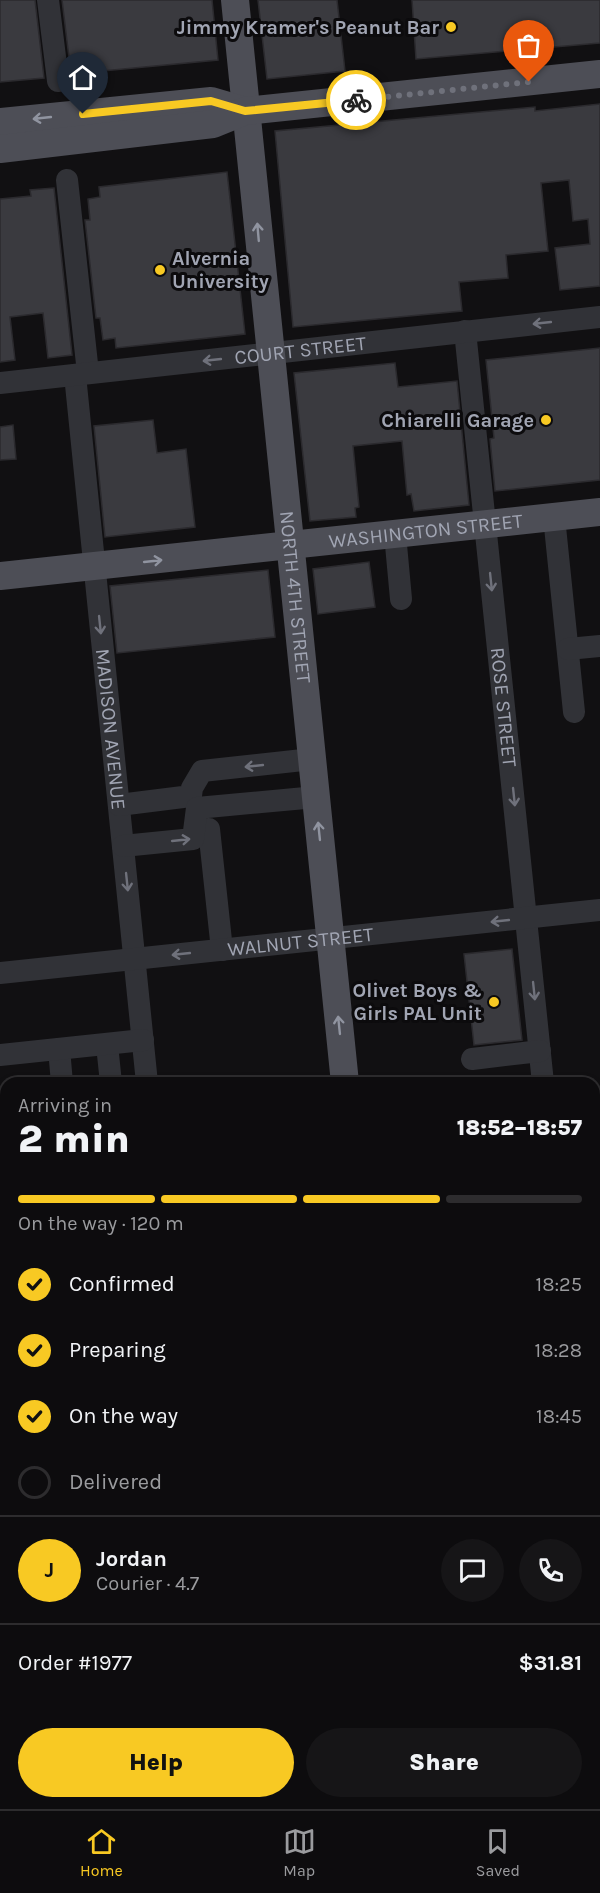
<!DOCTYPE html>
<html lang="en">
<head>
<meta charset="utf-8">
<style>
	:root { --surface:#0d0c0e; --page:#161517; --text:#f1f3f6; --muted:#9a9b9e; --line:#2d2c2e; --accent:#f8c923 }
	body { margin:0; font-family:Karla,sans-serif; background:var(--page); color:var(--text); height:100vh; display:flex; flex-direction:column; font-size:22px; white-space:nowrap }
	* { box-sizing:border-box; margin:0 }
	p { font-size:20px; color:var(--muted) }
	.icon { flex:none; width:33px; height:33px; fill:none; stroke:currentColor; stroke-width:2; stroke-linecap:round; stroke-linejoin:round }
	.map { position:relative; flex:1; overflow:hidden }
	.details { position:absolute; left:0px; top:1077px; width:600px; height:732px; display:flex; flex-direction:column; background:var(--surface); border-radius:18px 18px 0 0; box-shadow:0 3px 9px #0003,0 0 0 2px var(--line) }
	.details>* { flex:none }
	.pin { position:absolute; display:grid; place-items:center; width:51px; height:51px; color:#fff; margin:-62px -26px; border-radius:50% 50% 50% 0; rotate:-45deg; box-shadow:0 0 6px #0007 }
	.pin .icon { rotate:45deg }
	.courier { position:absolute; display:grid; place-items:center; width:60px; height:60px; margin:-30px; border:4px solid #f8c923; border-radius:50%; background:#fff; color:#222; box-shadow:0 2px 8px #0007 }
	.head em { font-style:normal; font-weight:800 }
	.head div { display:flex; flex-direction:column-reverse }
	.head { display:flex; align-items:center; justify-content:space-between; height:102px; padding:0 18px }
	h1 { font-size:39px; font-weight:800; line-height:45px }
	.bar { display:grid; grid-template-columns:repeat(4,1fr); gap:9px 6px; align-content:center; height:72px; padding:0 18px }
	.bar i { height:8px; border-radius:4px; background:var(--line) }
	.bar .selected { background:var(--accent) }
	.bar p { grid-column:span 4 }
	.line { display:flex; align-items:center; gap:15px; padding:0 18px; border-top:2px solid var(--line) }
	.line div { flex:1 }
	.round { display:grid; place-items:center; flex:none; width:63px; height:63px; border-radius:32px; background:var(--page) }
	ol { padding:0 18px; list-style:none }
	li { display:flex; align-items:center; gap:18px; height:66px }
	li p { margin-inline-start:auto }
	li .icon { padding:6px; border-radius:50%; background:var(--accent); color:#111; stroke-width:4 }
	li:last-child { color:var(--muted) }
	li i { width:33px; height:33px; border:3px solid var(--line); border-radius:50% }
	.cta { display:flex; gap:12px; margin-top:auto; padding:12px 18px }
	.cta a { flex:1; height:69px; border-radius:36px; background:var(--accent); color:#111; font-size:24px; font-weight:800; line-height:69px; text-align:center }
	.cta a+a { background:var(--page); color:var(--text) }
	.dock { display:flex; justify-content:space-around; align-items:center; height:84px; border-top:2px solid var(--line); background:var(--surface); font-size:16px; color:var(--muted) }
	.dock a { display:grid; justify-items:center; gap:3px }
	.dock .selected { color:var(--accent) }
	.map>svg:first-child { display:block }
	.building { fill:#3a3a3f; stroke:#2b2a2e; stroke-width:1.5 }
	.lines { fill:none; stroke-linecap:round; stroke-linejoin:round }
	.minor { stroke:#313237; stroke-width:22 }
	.major { stroke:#4d4e56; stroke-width:28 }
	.oneway { stroke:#9094a0 }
	.oneway2 { stroke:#6f717b }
	.done { stroke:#6f717b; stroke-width:6; stroke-dasharray:0 10.8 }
	.route { stroke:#f8c923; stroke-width:8 }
	.poi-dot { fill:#f8c923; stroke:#0c0b0d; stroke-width:2 }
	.labels { text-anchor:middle; stroke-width:6; stroke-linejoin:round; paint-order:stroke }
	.poi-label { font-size:20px; font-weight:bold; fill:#a1a5b3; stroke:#0c0b0d; text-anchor:end }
	.street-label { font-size:20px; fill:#a1a5b3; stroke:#0c0b0d }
</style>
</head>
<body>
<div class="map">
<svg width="600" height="1809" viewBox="0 0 600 1809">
	<rect width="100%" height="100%" fill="#111012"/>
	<!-- building -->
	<g class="building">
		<polygon points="0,0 35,0 44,78 0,82"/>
		<polygon points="62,0 212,0 218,60 71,74"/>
		<polygon points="258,0 337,0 345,71 267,79"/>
		<polygon points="412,0 600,0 600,43 416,59"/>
		<polygon points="600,104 600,286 560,290 555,248 590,244 588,219 573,221 569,180 541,183 548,251 506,255 508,278 459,282 462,311 293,327 275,131 535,107 535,111"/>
		<polygon points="227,172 245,334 116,348 115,338 103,340 100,318 96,318 85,220 90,220 88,199 100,197 99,187"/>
		<polygon points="54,188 72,355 48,358 43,313 10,317 15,360 0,362 0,199 31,196 30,190"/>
		<polygon points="600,348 600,480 495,491 490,439 494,438 486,360"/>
		<polygon points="395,363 398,387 457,381 469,505 414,511 411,494 407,495 402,441 353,446 359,507 355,508 356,517 310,521 294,373"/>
		<polygon points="153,420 157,453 186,449 195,527 105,537 94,426"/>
		<polygon points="13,425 16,459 0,460 0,427"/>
		<polygon points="369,562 375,607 318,614 313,569"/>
		<polygon points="268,570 275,637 117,653 110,586"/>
		<polygon points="512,949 522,1040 474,1045 464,954"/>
	</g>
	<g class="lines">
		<!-- minor -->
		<g class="minor">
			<polyline points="48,0 58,81"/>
			<polyline points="67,180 88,373"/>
			<path id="s1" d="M465,331L543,1083"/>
			<path id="s2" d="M75,375L147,1083"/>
			<path id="s3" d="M0,383L600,317"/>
			<polyline points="554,517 574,712"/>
			<polyline points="395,534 401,599"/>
			<polyline points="568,649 600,646"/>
			<polyline points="119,805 191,796 192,788 202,771 312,759"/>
			<polyline points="209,829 222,950"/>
			<polyline points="123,846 193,839 197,808 316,797"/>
			<path id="s4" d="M0,973L600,910"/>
			<polyline points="107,1045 111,1083"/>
			<polyline points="59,1049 62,1083"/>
			<polyline points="0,1055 143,1040"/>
			<polyline points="472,1059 540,1051"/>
			<polyline points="0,1142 6,1142"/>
			<polyline points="0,1209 6,1209"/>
			<polyline points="0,1256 6,1255"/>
			<polyline points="594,1334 600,1333"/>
			<polyline points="0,1395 6,1394"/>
			<polyline points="594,1440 600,1439"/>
			<polyline points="594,1584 600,1637"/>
			<polyline points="594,1743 600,1743"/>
			<polyline points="141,1803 142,1809"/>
			<polyline points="309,1803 309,1809"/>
		</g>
		<!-- major -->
		<g class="major">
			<path id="s5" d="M235,0L345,1083"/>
			<polyline points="0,122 211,101 245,111"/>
			<polyline points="0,149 213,124 245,111 600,74"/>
			<path id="s6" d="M0,576L600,512"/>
			<polyline points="0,1669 6,1732"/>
			<polyline points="13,1803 14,1809"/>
			<polyline points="416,1803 416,1809"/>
		</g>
	</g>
	<!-- one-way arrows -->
	<defs><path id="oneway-shaft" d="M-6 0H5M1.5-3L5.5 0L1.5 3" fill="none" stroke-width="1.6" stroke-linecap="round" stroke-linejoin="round" transform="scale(1.5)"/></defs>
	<g class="oneway">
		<use href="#oneway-shaft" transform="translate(42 118) rotate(174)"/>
		<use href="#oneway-shaft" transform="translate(258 232) rotate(-95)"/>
		<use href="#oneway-shaft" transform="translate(153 561) rotate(-6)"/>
		<use href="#oneway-shaft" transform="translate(319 831) rotate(-96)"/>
		<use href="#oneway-shaft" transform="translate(339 1025) rotate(-96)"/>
	</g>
	<g class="oneway2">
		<use href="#oneway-shaft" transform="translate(542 323) rotate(174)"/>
		<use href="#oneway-shaft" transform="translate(212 360) rotate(174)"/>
		<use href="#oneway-shaft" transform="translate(491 582) rotate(84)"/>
		<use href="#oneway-shaft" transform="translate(100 625) rotate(84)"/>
		<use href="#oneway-shaft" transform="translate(254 766) rotate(174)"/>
		<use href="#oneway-shaft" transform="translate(514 797) rotate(84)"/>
		<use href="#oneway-shaft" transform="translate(181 840) rotate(-6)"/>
		<use href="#oneway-shaft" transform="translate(127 882) rotate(84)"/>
		<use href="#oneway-shaft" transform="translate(500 921) rotate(174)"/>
		<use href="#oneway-shaft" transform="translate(181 954) rotate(174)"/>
		<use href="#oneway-shaft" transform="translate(534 991) rotate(84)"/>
	</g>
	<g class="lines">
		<!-- done -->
		<polyline class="done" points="356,100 529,82"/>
		<!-- route -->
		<polyline class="route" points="83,114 211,101 245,111 356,100"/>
	</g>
	<!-- markers -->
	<g class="poi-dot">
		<circle cx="451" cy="27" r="6"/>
		<circle cx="160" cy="270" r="6"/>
		<circle cx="546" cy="420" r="6"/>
		<circle cx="494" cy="1002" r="6"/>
	</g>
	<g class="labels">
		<!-- poi labels -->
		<g class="poi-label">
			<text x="439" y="34">Jimmy Kramer's Peanut Bar</text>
			<text x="172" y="265" text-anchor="start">Alvernia<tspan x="172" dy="23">University</tspan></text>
			<text x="534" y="427">Chiarelli Garage</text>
			<text x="482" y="997">Olivet Boys &amp;<tspan x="482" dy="23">Girls PAL Unit</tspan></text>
		</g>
		<!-- street labels -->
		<g class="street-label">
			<text dy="7" stroke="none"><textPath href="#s3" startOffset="302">COURT STREET</textPath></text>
			<text dy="7" stroke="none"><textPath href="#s6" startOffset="428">WASHINGTON STREET</textPath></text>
			<text dy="7" stroke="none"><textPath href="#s5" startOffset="600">NORTH 4TH STREET</textPath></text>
			<text dy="7" stroke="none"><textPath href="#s1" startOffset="378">ROSE STREET</textPath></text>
			<text dy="7" stroke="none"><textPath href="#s2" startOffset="356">MADISON AVENUE</textPath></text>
			<text dy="7" stroke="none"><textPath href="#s4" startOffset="302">WALNUT STREET</textPath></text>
		</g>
	</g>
</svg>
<div class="pin" style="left:529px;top:82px;background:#ea580c"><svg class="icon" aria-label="bag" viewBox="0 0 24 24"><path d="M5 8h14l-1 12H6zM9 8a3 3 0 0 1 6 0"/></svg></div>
<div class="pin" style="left:83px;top:114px;background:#1f2937"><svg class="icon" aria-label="home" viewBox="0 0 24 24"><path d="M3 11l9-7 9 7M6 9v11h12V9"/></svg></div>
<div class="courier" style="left:356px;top:100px"><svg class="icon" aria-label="bike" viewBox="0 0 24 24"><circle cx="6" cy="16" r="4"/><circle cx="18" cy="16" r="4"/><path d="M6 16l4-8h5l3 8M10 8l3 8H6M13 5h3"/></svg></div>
<section class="details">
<div class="head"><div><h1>2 min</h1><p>Arriving in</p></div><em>18:52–18:57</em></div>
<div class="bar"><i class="selected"></i><i class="selected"></i><i class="selected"></i><i></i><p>On the way · 120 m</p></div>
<ol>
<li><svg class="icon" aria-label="check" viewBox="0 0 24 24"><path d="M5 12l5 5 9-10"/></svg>Confirmed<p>18:25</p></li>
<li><svg class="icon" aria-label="check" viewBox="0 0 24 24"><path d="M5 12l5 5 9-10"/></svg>Preparing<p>18:28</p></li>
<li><svg class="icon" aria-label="check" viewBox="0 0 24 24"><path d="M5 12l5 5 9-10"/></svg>On the way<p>18:45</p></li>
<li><i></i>Delivered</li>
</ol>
<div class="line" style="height:108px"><b class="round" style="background:var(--accent);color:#111">J</b><div><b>Jordan</b><p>Courier · 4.7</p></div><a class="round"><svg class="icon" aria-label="chat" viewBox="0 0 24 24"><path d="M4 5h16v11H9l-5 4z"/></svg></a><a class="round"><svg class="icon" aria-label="phone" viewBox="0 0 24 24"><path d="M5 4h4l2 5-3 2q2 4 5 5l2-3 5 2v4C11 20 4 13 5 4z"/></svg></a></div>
<div class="line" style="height:78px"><div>Order #1977</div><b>$31.81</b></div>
<div class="cta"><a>Help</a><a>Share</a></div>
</section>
</div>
<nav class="dock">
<a class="selected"><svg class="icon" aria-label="home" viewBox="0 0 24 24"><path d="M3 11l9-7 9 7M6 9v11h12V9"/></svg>Home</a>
<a><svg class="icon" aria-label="map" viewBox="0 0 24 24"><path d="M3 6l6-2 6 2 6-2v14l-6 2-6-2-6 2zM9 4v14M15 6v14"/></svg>Map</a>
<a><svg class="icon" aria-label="saved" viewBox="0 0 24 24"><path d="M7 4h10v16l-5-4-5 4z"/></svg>Saved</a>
</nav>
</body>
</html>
